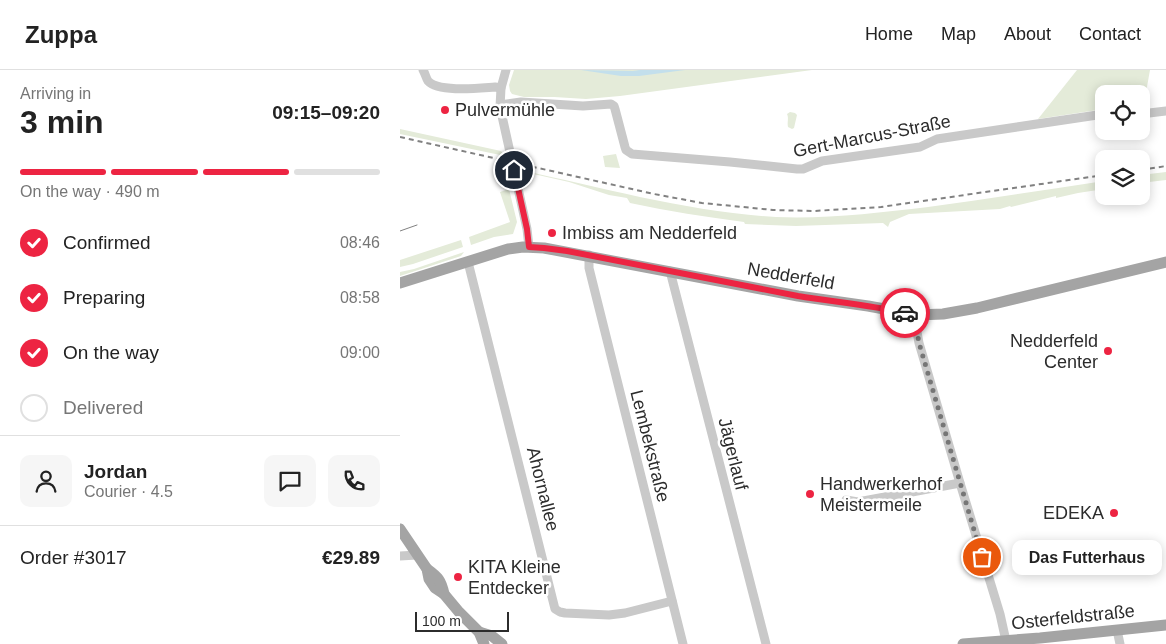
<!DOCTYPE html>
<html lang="en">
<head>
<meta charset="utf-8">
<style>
	:root { --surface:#fff; --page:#f6f6f6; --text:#222; --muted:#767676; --line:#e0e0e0; --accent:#ed2442 }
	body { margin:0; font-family:Arial,sans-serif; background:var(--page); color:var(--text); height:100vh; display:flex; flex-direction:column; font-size:19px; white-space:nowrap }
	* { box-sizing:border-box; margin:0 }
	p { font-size:16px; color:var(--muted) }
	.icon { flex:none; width:28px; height:28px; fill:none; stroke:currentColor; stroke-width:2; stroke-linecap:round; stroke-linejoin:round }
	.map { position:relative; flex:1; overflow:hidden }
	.side { display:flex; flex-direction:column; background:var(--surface); width:400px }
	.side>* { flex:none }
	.fabs { position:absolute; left:695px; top:15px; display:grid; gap:10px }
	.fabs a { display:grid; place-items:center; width:55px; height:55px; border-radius:10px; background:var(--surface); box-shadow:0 2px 12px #0003; font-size:25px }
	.scale { position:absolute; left:15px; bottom:12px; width:94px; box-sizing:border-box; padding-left:5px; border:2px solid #2c2c2c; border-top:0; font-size:14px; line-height:18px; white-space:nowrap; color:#2c2c2c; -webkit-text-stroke:4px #fff; paint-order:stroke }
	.pin { position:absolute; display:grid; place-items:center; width:42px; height:42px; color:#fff; margin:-21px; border:2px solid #fff; border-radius:50%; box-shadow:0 1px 5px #0007 }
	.courier { position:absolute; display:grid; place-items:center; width:50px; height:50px; margin:-25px; border:4px solid #ed2442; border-radius:50%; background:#fff; color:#222; box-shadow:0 1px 6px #0007 }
	.bubble { position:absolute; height:35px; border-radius:10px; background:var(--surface); box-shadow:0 2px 12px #0003; font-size:16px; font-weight:700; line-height:35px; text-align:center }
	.head em { font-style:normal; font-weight:700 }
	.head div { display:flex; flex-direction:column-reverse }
	.head { display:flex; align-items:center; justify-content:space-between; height:85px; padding:0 20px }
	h1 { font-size:32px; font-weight:700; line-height:38px }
	.bar { display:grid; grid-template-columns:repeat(4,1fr); gap:8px 5px; align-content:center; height:60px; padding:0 20px }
	.bar i { height:6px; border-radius:4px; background:var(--line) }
	.bar .active { background:var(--accent) }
	.bar p { grid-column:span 4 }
	.line { display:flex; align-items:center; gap:12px; padding:0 20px; border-top:1px solid var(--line) }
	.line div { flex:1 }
	.round { display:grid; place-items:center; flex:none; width:52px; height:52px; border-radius:10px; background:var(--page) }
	ol { padding:0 20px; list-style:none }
	li { display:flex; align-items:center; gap:15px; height:55px }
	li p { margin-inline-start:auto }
	li .icon { padding:5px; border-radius:50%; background:var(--accent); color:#fff; stroke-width:4 }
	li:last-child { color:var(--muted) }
	li i { width:28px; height:28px; border:2px solid var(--line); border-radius:50% }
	header { display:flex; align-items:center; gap:30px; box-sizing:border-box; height:70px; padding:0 25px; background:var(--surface); border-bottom:1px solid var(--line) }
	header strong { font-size:24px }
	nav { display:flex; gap:28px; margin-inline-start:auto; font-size:18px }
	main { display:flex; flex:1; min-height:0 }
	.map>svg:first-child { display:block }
	.green { fill:#e4ebd9 }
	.water { fill:#c3dfec }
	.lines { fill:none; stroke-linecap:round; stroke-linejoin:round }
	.minor { stroke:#c9c9c9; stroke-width:9 }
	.major { stroke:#a4a4a4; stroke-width:11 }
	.tram { stroke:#818181; stroke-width:1 }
	.rail { stroke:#818181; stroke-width:2; stroke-dasharray:5 4; stroke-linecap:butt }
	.done { stroke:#767676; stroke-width:5; stroke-dasharray:0 9 }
	.route { stroke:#ed2442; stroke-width:6 }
	.poi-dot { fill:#ed2442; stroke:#fff; stroke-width:2 }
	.labels { text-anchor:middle; stroke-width:5; stroke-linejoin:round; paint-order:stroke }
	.poi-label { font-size:18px; fill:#2c2c2c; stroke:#fff; text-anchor:start }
	.street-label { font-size:18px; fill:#2c2c2c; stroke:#fff }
</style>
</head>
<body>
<header>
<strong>Zuppa</strong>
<nav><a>Home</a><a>Map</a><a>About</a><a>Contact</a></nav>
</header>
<main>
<section class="side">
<div class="head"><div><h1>3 min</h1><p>Arriving in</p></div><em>09:15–09:20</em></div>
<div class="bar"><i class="active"></i><i class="active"></i><i class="active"></i><i></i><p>On the way · 490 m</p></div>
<ol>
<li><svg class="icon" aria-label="check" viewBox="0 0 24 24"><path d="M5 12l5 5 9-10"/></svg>Confirmed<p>08:46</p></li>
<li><svg class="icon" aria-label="check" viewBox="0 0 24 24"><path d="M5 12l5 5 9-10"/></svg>Preparing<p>08:58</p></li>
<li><svg class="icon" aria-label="check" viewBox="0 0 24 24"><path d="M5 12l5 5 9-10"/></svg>On the way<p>09:00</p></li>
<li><i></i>Delivered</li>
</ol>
<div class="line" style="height:90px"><a class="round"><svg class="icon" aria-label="person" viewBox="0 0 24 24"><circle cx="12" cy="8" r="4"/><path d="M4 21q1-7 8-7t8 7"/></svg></a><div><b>Jordan</b><p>Courier · 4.5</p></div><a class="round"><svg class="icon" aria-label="chat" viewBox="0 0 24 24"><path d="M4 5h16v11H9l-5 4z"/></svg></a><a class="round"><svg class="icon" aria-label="phone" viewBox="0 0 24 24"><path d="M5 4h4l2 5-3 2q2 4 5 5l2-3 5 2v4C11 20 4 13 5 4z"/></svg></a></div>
<div class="line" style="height:65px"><div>Order #3017</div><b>€29.89</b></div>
</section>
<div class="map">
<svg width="766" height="574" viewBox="0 0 766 574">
	<rect width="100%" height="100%" fill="#fff"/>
	<!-- green -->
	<g class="green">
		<polygon points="114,0 412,0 220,26 186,29 154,27 124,27 112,24 110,21 109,15"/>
		<polygon points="677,0 750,0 743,39 741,39 741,24 704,24 704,39 638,49"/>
		<path d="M390,42L395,43L397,45L394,58L392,59L388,57C387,52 389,48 387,44Z"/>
		<polygon points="0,59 101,81 105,86 0,64"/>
		<polygon points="216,84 220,98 205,97 203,86"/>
		<path d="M120,100C204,118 289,142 376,147C427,149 477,143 528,137C586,129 645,120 704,111V119L678,123L656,128V126L611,137L610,136L600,139L509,144L490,152L488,157L483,153L396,156L345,154L344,152C306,147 268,141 230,133L227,128L209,125L169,112L120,101Z"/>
		<polygon points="766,102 766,110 741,113 741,105"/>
		<polygon points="109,119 117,152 113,164 94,167 71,175 69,167 110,152 100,122"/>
		<polygon points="61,170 63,177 13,194 0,197 0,190"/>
		<polygon points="64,182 61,186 0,206 0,202 14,199"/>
	</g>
	<!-- water -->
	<polygon class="water" points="181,0 233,1 240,0 285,0 239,6 221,6"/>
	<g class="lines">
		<!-- minor -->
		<g class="minor">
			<path d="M23,0C25,3 26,8 28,11C39,23 80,18 95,17L101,18"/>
			<polyline points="106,0 101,18 100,37 127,159 129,177"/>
			<polyline points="100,35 121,32 183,36 211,34 214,36 215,39 225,77 226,80 232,84 330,92 397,99 403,99 422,91 520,77 537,69 704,44"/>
			<polyline points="741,44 766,41"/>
			<polyline points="189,185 189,198 283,574"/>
			<polyline points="68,192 155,539 160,542 165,543 209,545 225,543 272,531"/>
			<polyline points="270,201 366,574"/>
			<polyline points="517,245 516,256 519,273 560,413 600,544 606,571"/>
			<polyline points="446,430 458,432 560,413"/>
			<polyline points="0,486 17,485"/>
			<polyline points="717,560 720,574"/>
		</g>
		<!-- major -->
		<g class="major">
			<polyline points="0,213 108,179 123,177 144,178 398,226 468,236 517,245 543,244 577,238 766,192"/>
			<polyline points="0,459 27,499 29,509 35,518 44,524 59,542 79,562 84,574"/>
			<path d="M27,499C38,507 41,510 44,524"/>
			<polyline points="79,562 92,566 102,574"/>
			<polyline points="563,574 640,568 766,555"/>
		</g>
		<!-- tram -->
		<polyline class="tram" points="0,161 17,155"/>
		<!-- rail -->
		<g class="rail">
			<polyline points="0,67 254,124 302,133 373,140 414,141 481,137 704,105"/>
			<polyline points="741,100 766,96"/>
		</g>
	</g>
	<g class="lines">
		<!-- done -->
		<polyline class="done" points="505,243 517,245 516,256 519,273 582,487"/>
		<!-- route -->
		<path class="route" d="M114,100L127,159L129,177L144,178L167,181L398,226C434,232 470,235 505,243"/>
	</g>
	<!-- markers -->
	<g class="poi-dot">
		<circle cx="45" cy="40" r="5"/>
		<circle cx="152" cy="163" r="5"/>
		<circle cx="708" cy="281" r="5"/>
		<circle cx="410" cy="424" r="5"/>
		<circle cx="714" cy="443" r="5"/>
		<circle cx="58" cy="507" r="5"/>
	</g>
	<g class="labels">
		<!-- poi labels -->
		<g class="poi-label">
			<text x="55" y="46">Pulvermühle</text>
			<text x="162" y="169">Imbiss am Nedderfeld</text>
			<text x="698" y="277" text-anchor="end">Nedderfeld<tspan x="698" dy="21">Center</tspan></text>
			<text x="420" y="420">Handwerkerhof<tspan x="420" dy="21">Meistermeile</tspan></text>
			<text x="704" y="449" text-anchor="end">EDEKA</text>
			<text x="68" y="503">KITA Kleine<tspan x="68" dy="21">Entdecker</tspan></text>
		</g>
		<!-- street labels -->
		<g class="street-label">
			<text transform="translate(472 66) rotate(-11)" y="6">Gert-Marcus-Straße</text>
			<text transform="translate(391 206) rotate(10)" y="6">Nedderfeld</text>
			<text transform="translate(250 376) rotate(76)" y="6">Lembekstraße</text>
			<text transform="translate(333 384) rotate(76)" y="6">Jägerlauf</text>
			<text transform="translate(143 419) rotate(76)" y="6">Ahornallee</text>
			<text transform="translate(673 547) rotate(-6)" y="6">Osterfeldstraße</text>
		</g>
	</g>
</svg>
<div class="fabs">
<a><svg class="icon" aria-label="locate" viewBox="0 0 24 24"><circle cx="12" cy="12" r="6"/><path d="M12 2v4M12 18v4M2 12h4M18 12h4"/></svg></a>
<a><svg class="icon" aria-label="layers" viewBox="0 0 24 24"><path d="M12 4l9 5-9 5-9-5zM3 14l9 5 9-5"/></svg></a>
</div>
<div class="scale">100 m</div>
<div class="pin" style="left:582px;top:487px;background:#ea580c"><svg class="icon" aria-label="bag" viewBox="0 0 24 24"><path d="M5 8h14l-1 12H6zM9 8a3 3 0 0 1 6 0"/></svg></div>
<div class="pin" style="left:114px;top:100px;background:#1f2937"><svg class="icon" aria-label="home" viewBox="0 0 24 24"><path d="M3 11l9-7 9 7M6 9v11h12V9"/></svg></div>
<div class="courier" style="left:505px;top:243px"><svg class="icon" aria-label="car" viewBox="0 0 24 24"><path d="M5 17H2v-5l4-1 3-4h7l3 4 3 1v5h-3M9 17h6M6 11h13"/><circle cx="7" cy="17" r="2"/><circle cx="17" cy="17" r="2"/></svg></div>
<div class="bubble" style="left:612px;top:470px;width:150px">Das Futterhaus</div>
</div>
</main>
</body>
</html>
